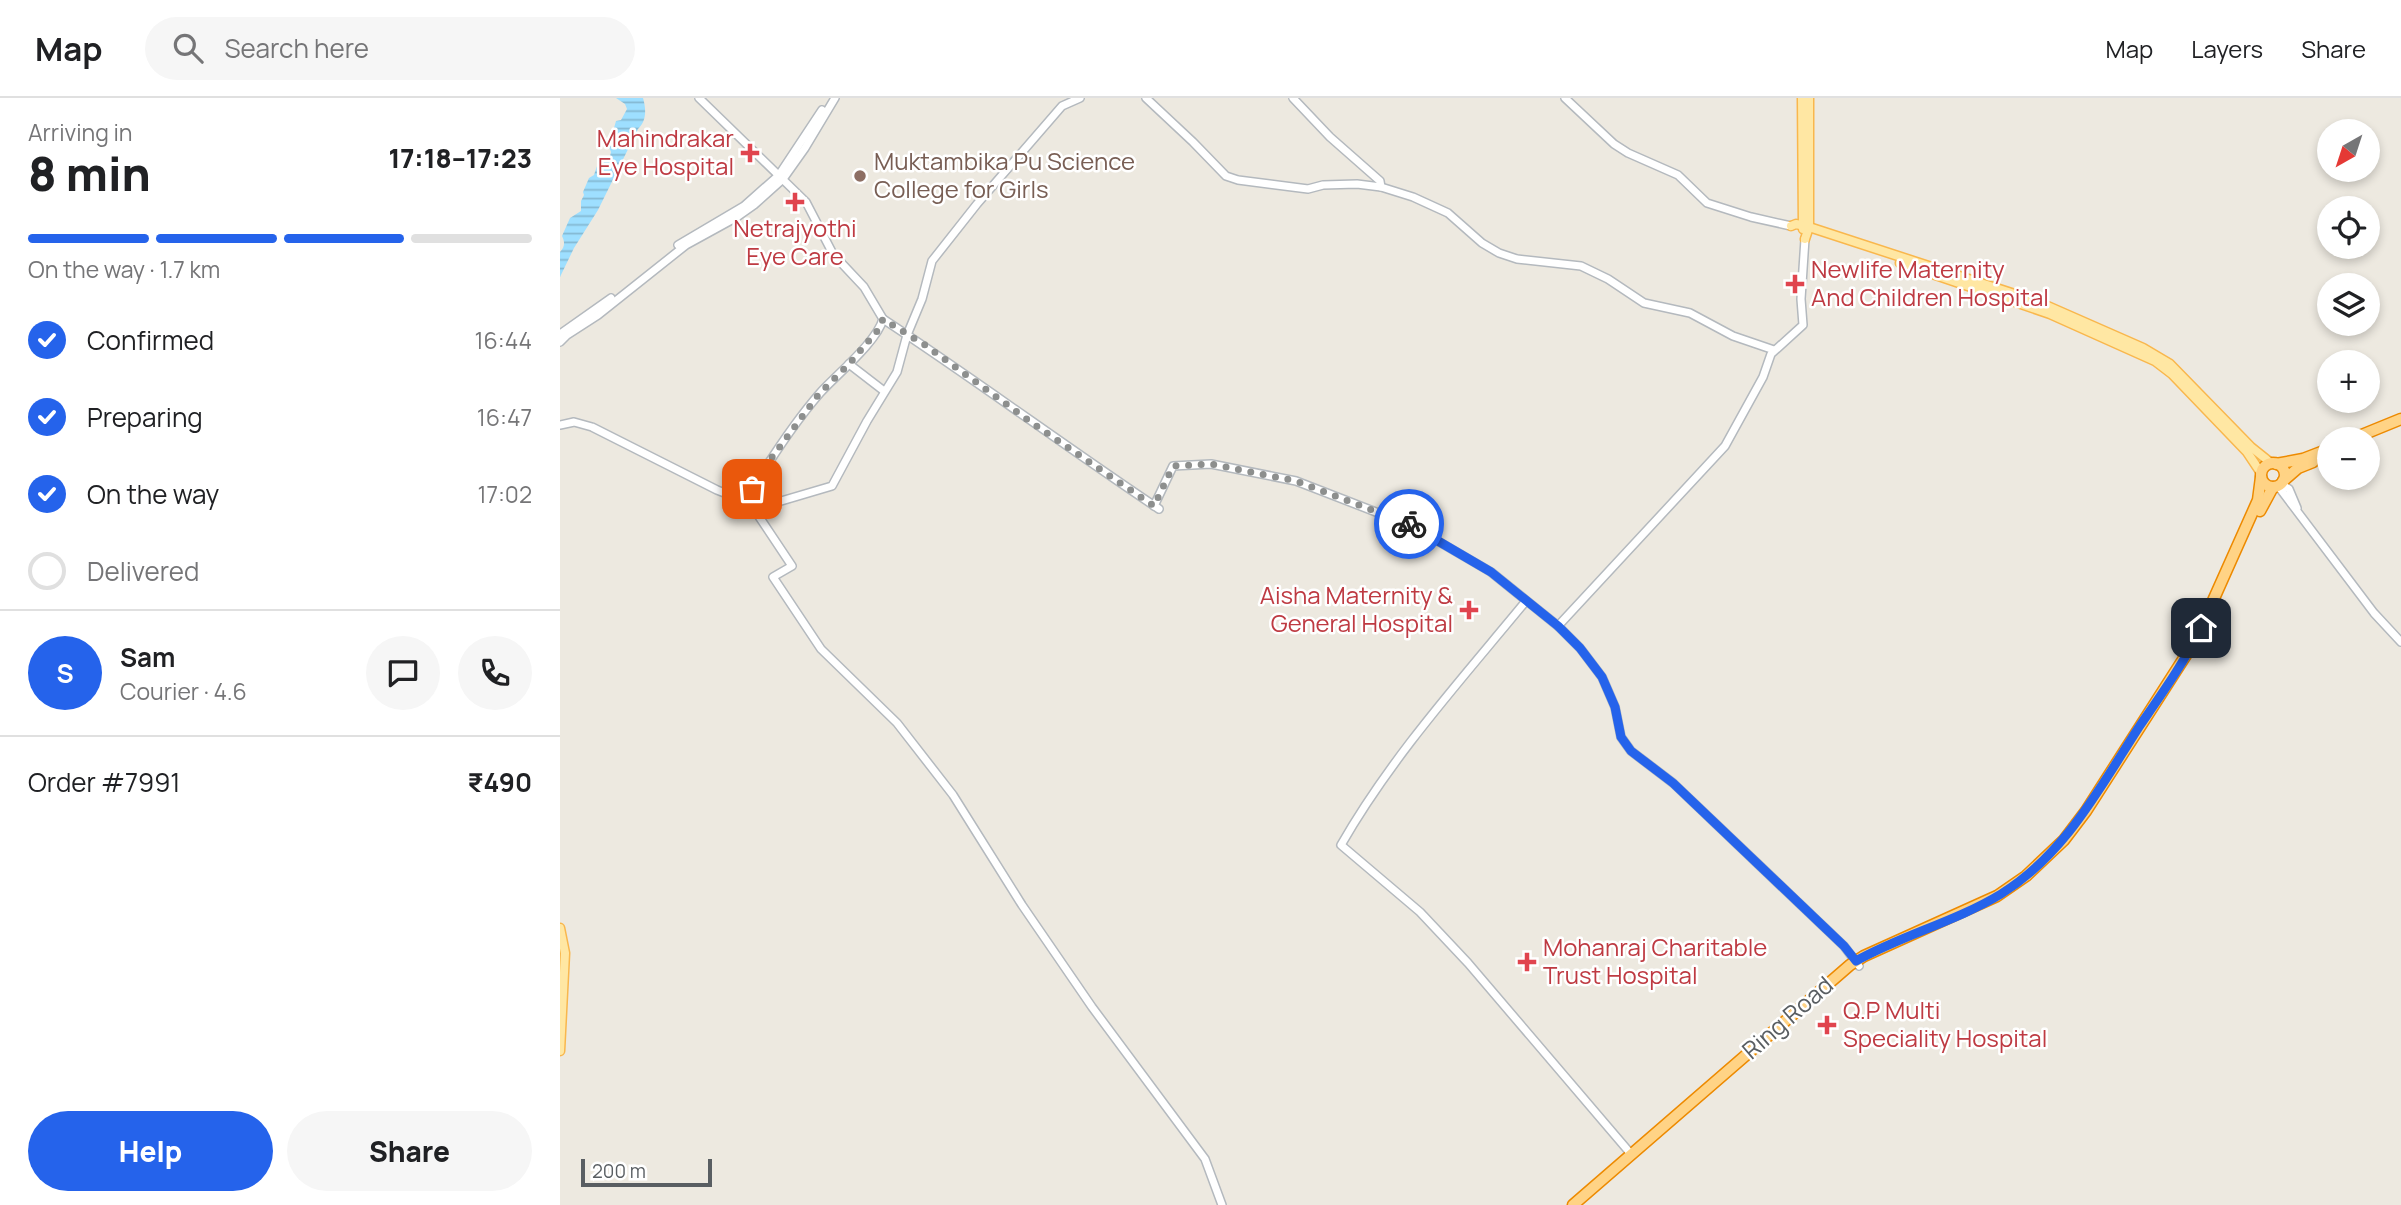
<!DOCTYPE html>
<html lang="en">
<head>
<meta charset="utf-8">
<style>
	:root { --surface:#fff; --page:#f6f6f6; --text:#202124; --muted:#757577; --line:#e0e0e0; --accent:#2563eb }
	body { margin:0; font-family:Manrope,sans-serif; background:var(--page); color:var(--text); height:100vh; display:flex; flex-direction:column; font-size:26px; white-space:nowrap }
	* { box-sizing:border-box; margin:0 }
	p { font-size:23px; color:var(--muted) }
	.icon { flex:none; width:38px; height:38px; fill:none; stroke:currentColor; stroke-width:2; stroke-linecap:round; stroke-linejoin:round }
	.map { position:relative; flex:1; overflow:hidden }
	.details { display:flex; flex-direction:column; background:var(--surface); width:560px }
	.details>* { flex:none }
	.needle { width:46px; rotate:219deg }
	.buttons { position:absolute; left:1757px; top:21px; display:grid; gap:14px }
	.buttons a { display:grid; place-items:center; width:63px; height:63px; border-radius:50%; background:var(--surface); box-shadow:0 4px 10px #0003; font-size:35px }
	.scale { position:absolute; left:21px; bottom:18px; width:131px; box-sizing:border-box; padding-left:7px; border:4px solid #595e62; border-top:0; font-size:19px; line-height:24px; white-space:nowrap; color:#595e62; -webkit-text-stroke:5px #fff; paint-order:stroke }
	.pin { position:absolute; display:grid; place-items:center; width:60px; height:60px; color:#fff; margin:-30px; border-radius:14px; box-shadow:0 4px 10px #0006 }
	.courier { position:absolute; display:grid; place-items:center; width:70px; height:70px; margin:-35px; border:5px solid #2563eb; border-radius:50%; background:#fff; color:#222; box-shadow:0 2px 9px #0007 }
	.summary em { font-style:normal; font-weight:800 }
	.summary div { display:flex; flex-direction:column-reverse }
	.summary { display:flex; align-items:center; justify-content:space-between; height:119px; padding:0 28px }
	h1 { font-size:46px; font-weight:800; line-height:52px }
	.bar { display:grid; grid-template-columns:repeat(4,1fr); gap:10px 7px; align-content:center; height:84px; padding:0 28px }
	.bar i { height:9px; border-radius:5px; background:var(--line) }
	.bar .on { background:var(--accent) }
	.bar p { grid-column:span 4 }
	.line { display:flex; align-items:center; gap:18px; padding:0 28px; border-top:2px solid var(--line) }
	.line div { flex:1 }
	.round { display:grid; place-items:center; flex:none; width:74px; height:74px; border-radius:37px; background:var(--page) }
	ol { padding:0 28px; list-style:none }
	li { display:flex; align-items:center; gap:21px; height:77px }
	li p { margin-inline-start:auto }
	li .icon { padding:7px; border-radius:50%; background:var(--accent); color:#fff; stroke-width:4 }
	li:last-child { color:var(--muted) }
	li i { width:38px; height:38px; border:4px solid var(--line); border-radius:50% }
	.primary-button { display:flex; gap:14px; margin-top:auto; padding:14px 28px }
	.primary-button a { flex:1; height:80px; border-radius:42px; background:var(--accent); color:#fff; font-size:28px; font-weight:800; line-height:80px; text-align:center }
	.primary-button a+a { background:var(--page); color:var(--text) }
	header { display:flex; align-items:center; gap:42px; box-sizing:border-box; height:98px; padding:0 35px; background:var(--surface); border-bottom:2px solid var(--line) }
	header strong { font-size:33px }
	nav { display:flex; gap:38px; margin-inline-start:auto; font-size:24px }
	.search { width:490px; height:63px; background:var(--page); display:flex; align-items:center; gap:18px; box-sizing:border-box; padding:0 24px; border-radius:38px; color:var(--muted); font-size:26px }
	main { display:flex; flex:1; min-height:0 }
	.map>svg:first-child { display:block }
	.water { fill:url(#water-rules) }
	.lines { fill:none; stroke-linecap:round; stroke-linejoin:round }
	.secondary-casing { stroke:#b4b9be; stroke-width:10 }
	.primary-casing { stroke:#f9b74d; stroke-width:11 }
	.highway-casing { stroke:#ed8a00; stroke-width:13 }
	.secondary { stroke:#fff; stroke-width:7 }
	.primary { stroke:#ffe7a3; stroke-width:8 }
	.highway { stroke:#ffd385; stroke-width:10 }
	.done { stroke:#8d8f8e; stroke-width:7; stroke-dasharray:0 12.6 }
	.route { stroke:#2563eb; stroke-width:9 }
	.health-dot { fill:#e0444e; stroke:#fff; stroke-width:2.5 }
	.education-dot { fill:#8d6e63; stroke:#fff; stroke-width:2.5 }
	.labels { text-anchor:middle; stroke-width:5; stroke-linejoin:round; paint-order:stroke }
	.health-label { font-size:24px; fill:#be3a42; stroke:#fff; text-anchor:start }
	.education-label { font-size:24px; fill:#785e54; stroke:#fff; text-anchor:start }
	.street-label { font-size:24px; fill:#595e62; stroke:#fff }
</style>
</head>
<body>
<header>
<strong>Map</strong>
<div class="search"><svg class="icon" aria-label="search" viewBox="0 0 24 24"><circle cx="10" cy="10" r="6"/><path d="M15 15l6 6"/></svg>Search here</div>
<nav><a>Map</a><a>Layers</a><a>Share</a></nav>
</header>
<main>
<section class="details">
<div class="summary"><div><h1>8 min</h1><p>Arriving in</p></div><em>17:18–17:23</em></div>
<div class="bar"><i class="on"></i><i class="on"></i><i class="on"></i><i></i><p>On the way · 1.7 km</p></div>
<ol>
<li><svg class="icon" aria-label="check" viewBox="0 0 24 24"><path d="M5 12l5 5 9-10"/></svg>Confirmed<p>16:44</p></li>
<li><svg class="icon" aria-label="check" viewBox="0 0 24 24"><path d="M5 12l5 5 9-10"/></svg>Preparing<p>16:47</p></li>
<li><svg class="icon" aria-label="check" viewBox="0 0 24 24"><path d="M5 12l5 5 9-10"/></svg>On the way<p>17:02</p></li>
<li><i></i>Delivered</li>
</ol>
<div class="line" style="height:126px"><b class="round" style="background:var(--accent);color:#fff">S</b><div><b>Sam</b><p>Courier · 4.6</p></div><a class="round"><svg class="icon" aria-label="chat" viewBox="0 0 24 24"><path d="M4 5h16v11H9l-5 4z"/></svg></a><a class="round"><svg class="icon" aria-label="phone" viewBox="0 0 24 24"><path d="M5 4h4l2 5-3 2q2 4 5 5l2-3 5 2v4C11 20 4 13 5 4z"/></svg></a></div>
<div class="line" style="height:91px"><div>Order #7991</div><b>₹490</b></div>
<div class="primary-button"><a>Help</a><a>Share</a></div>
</section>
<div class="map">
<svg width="1841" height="1107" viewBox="0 0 1841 1107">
	<defs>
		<pattern id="water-rules" width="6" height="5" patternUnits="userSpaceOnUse" patternTransform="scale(1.75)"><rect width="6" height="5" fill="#9edfff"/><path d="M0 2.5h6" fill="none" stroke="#84b8d2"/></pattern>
	</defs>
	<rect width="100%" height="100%" fill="#ede9e0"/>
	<!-- water -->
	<path class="water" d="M56,0H83C86,10 87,23 78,31L38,112L14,150L0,179V154C5,149 5,144 2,138L10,120L21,113V103L24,97L23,94L29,80L34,77L39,62H44L50,58L51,54L49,49L51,40L56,37L57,34L54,30L56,23L61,22L67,11L65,6Z"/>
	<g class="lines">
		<defs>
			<g id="secondary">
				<path d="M139,0L246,104L273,156L304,189L323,221C317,244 276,277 260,295C233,326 206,368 185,403"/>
				<polyline points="586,0 633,44 666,78 678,82 748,91 763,87 797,86 821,89 853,99 888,115 922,145 939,155 957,161 1021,168 1048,181 1084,205 1130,215 1173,238 1214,252"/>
				<polyline points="733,0 770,39 820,83 821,89"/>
				<polyline points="1005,0 1054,46 1068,55 1118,77 1147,105 1191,119 1231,128"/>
				<polyline points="118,147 184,108 219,77 262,12"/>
				<path d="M323,221C416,282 506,349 599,411"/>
				<polyline points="0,236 51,200"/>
				<polyline points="0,244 7,237 38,217 126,147 177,119 194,107 223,81 245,50 275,0"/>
				<polyline points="289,266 324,293"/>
				<polyline points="0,327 14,324 32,329 157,392 185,403 194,411 232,468 213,479 261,551 337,625 393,697 462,807 532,909 645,1061 662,1107"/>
				<polyline points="1721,386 1729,391 1737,410"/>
				<polyline points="1718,388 1814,515 1841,544"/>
				<polyline points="594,408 613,368 651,366 736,383 852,428 931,474 998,528 1020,550 1042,579 1055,609 1061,639 1071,653 1113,685 1284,848 1299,868"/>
				<polyline points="194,411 272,388 307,323 337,274 347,237 362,201 372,163 417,106 502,8 520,0"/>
				<path d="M966,503C901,582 832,658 781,747L860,814L908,865L1071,1056"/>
				<polyline points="998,528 1165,348 1203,279 1211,256 1243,227 1241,201 1245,141"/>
			</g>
			<g id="primary">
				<polyline points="1242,0 1243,131"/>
				<polyline points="1231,128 1236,126 1249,129 1476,203 1583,250 1610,266 1691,349 1711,365"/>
				<polyline points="1245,141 1249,129 1249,0"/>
				<polyline points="1340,165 1490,216 1595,263 1612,276 1687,354 1701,375"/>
				<polyline points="0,830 5,855 0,953"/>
			</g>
			<g id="highway">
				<polyline points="1792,341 1841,321"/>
				<circle cx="1713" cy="377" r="12"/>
				<polyline points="1716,366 1743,361 1769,351"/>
				<polyline points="1723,383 1738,370 1753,364"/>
				<polyline points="1700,413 1713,389"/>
				<polyline points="1013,1107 1290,867 1304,858 1437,798 1466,778 1504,742 1526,713 1635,543 1698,402 1701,379"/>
			</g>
		</defs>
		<!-- secondary casing -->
		<use href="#secondary" class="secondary-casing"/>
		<!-- primary casing -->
		<use href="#primary" class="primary-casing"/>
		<!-- highway casing -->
		<use href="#highway" class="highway-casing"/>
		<!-- secondary -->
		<use href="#secondary" class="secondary"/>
		<!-- primary -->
		<use href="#primary" class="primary"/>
		<!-- highway -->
		<use href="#highway" class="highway"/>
	</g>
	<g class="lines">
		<!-- done -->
		<polyline class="done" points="192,391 207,366 259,296 289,266 318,232 323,221 365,247 475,327 594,408 613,368 651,366 736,383 849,426"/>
		<!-- route -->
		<path class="route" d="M849,426L931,474L998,528L1020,550L1042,579L1055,609L1061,639L1071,653L1113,685L1284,848L1296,863C1342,837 1395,824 1441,796C1505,756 1539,691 1579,629C1601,597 1624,565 1641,530"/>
	</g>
	<!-- markers -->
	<g class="health-dot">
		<path d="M186.5 44.5h7v7h7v7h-7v7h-7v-7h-7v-7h7z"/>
		<path d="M231.5 93.5h7v7h7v7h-7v7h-7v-7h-7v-7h7z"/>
		<path d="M1231.5 175.5h7v7h7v7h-7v7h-7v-7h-7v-7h7z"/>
		<path d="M905.5 501.5h7v7h7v7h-7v7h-7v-7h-7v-7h7z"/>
		<path d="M963.5 853.5h7v7h7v7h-7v7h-7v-7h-7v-7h7z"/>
		<path d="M1263.5 916.5h7v7h7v7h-7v7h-7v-7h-7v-7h7z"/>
	</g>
	<circle class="education-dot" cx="300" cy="78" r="7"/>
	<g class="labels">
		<!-- health labels -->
		<g class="health-label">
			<text x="174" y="49" text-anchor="end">Mahindrakar<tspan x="174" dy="28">Eye Hospital</tspan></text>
			<text x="235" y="139" text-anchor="middle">Netrajyothi<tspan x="235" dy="28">Eye Care</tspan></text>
			<text x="1251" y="180">Newlife Maternity<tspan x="1251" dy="28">And Children Hospital</tspan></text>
			<text x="893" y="506" text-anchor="end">Aisha Maternity &amp;<tspan x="893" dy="28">General Hospital</tspan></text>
			<text x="983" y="858">Mohanraj Charitable<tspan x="983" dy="28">Trust Hospital</tspan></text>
			<text x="1283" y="921">Q.P Multi<tspan x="1283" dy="28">Speciality Hospital</tspan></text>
		</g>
		<!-- education labels -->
		<g class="education-label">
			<text x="314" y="72">Muktambika Pu Science<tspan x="314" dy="28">College for Girls</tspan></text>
		</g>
		<!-- street labels -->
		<g class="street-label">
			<text transform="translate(1228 920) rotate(-41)" y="8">Ring Road</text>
		</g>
	</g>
</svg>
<div class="buttons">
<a><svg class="needle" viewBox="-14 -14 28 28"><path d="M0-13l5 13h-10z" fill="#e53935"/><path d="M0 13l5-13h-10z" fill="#757577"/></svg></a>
<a><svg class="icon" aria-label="locate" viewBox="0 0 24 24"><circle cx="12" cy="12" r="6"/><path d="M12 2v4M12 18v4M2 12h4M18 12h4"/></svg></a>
<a><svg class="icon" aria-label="layers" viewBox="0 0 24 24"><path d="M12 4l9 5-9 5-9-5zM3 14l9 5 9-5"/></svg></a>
<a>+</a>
<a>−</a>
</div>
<div class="scale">200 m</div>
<div class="pin" style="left:192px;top:391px;background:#ea580c"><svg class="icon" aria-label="bag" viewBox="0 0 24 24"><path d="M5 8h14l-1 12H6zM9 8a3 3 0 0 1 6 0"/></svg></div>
<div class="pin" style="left:1641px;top:530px;background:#1f2937"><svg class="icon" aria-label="home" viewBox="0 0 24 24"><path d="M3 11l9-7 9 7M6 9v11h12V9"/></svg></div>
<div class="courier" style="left:849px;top:426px"><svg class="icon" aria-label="bike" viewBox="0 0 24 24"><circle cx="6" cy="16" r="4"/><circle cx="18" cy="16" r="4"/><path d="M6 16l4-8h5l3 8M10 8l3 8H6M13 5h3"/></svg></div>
</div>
</main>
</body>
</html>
